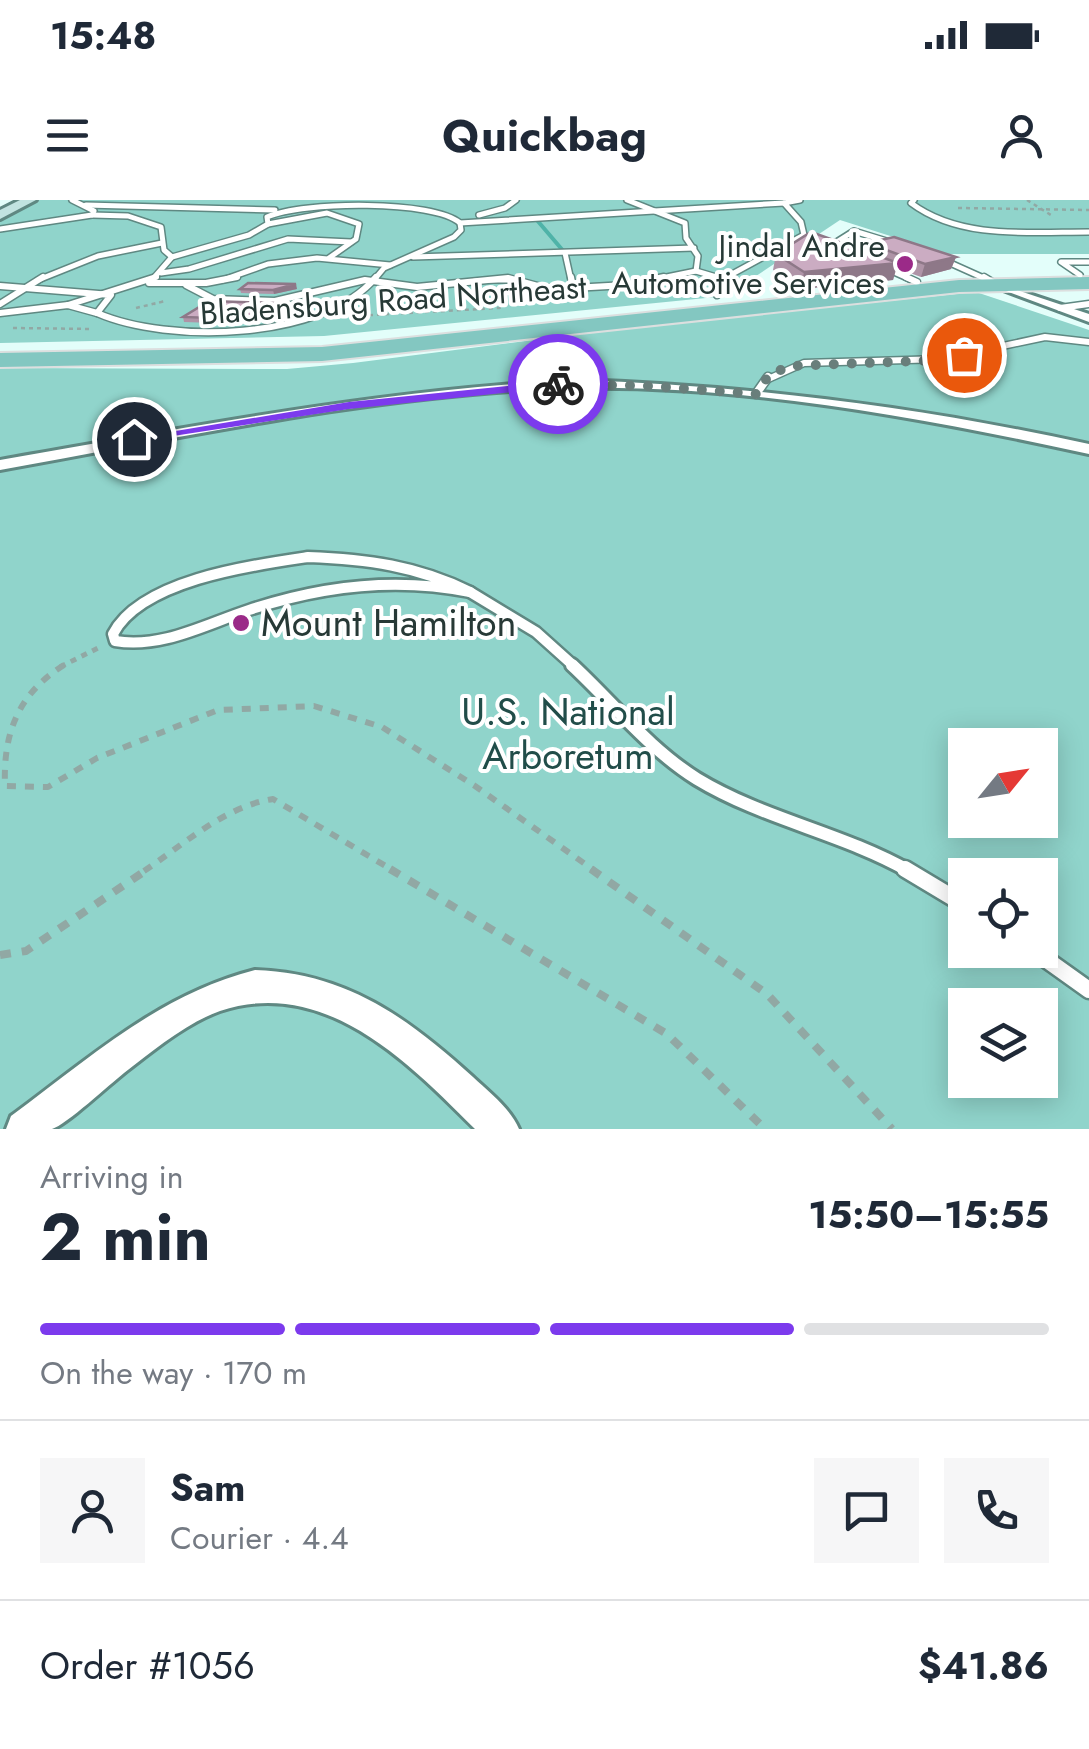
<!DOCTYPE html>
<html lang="en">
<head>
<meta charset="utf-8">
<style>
	:root { --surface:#fff; --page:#f6f6f7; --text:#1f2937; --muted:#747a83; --line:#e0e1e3; --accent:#7c3aed }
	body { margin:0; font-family:Jost,sans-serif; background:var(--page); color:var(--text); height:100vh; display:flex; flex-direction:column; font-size:38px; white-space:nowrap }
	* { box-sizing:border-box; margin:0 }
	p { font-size:32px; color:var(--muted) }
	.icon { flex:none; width:55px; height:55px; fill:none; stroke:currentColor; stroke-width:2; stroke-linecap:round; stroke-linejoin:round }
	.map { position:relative; height:929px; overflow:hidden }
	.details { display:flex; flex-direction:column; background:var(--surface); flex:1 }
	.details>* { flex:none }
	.needle { width:65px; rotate:60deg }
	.controls { position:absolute; left:948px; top:528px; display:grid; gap:20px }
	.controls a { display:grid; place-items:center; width:110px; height:110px; border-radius:0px; background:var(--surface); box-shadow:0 5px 25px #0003; font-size:50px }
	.pin { position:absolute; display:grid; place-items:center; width:85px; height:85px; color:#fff; margin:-42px; border:5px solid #fff; border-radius:50%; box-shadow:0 2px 10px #0007 }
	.courier { position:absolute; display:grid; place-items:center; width:100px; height:100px; margin:-50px; border:8px solid #7c3aed; border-radius:50%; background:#fff; color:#222; box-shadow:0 2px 12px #0007 }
	.headline em { font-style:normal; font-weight:700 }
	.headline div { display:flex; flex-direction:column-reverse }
	.headline { display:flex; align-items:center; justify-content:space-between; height:170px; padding:0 40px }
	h1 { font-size:65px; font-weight:700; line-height:75px }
	.bar { display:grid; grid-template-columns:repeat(4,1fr); gap:15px 10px; align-content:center; height:120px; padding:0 40px }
	.bar i { height:12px; border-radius:8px; background:var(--line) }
	.bar .on { background:var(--accent) }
	.bar p { grid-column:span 4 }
	.line { display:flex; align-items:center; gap:25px; padding:0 40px; border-top:2px solid var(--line) }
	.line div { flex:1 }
	.round { display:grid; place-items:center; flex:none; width:105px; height:105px; border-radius:0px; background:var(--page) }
	.status { display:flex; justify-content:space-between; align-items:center; height:70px; padding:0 50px; background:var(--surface); direction:ltr }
	.status svg { height:28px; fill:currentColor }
	header { display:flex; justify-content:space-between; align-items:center; height:130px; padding:0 40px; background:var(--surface); font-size:45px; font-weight:700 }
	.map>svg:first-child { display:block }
	.green { fill:#90d4cb; fill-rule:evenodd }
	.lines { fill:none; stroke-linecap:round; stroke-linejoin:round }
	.stream { stroke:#4fb3a8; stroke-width:4 }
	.lane-far5-casing { stroke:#5f8882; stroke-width:8 }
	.lane-far4-casing { stroke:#5f8882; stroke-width:9 }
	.lane-far3-casing { stroke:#5f8882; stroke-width:11 }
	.lane-far2-casing { stroke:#5f8882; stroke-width:15 }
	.lane-far1-casing { stroke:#5f8882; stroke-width:18 }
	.lane-casing { stroke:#5f8882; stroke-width:21 }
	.street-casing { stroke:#5f8882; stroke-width:6 }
	.secondary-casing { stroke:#5f8882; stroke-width:6 }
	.primary-casing { stroke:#dcdfdf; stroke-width:4 }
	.path-far3 { stroke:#91a8a4; stroke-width:2.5; stroke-dasharray:4 4; stroke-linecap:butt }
	.path-far2 { stroke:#91a8a4; stroke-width:5; stroke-dasharray:6 6; stroke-linecap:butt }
	.path-far1 { stroke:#91a8a4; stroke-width:6; stroke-dasharray:9 9; stroke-linecap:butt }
	.path { stroke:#91a8a4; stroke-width:8; stroke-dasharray:11 11; stroke-linecap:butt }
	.lane-far5 { stroke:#fff; stroke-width:5 }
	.lane-far4 { stroke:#fff; stroke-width:6 }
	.lane-far3 { stroke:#fff; stroke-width:8 }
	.lane-far2 { stroke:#fff; stroke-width:10 }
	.lane-far1 { stroke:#fff; stroke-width:12 }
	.lane { stroke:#fff; stroke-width:16 }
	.street { fill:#fff; fill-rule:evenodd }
	.secondary { fill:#c1e3e0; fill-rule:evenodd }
	.primary { fill:#83c7c1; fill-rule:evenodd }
	.wall { fill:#af94a7 }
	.shaded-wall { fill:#8e7888 }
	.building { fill:#cbacc2; stroke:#8e7888; stroke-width:2.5 }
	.route { fill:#7c3aed }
	.done { stroke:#697e7b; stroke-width:10; stroke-dasharray:0 18 }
	.poi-dot { fill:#9b2a88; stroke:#fff; stroke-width:4 }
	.labels { text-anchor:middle; stroke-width:8; stroke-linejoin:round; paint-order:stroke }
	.far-poi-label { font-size:32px; fill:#273936; stroke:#fff; text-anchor:end }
	.far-street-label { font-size:32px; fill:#273936; stroke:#fff }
	.poi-label { font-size:38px; fill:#273936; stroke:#fff; text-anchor:start }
	.park-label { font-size:38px; fill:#214d49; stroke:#fff }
</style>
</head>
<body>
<div class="status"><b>15:48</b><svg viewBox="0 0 49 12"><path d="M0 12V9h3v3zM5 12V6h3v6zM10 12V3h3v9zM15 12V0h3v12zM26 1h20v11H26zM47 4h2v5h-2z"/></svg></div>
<header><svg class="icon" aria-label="menu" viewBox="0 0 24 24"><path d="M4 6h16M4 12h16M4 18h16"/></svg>Quickbag<svg class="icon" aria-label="person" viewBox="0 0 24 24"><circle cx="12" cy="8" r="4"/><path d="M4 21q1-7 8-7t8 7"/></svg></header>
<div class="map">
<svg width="1089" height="929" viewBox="0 0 1089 929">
	<rect width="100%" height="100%" fill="#e3fefa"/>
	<!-- green -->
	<g class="green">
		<polygon points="38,0 1089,0 1089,54 947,54 840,20 726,96 324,136 0,143 0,19"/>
		<path d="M976,92L1089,130V929H0V168L287,169L353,163L645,126ZM965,545H1040V620H965ZM965,675H1040V750H965ZM965,805H1040V880H965Z"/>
	</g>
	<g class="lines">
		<!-- stream -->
		<polyline class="stream" points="536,19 565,53"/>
		<defs>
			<g id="lane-far5">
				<polyline points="627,0 685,23 686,38 698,56 696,71"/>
				<path d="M914,0L911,3C960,40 1031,32 1089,32"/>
				<polyline points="86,5 275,10"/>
				<polyline points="92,15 128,16 161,27 164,50 172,57"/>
				<polyline points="479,15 505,8 516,0"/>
				<polyline points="460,23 784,3"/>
				<polyline points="268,24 327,13 359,24 356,39 329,58"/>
				<polyline points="0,29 92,15 94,11 72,0"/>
				<polyline points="830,49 827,48 854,31 893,43"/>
				<polyline points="565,53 571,80"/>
				<polyline points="413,57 694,48"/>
				<polyline points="939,58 988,80"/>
				<polyline points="885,68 912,80"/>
				<polyline points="161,73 189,69 288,39 351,42"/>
				<polyline points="1080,75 1061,62 1089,62"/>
				<polyline points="723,79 804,35 801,22 784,3 800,0"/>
				<polyline points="38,80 98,56 162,43"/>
				<path d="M152,80L172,57L249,35L268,24L267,17C303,1 434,0 460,23"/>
				<polyline points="223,80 268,64 317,58 390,65"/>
				<polyline points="374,80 384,68 454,37 461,30 460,23"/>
				<polyline points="489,80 515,80"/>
				<polyline points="652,80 696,71 723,79"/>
			</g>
			<g id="lane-far4">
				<polyline points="571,77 573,88"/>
				<polyline points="717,77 723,79"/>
				<polyline points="906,77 917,82"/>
				<polyline points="984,77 994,83"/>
				<polyline points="149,83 206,83 237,77"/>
				<polyline points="186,85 213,99 275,101 365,80 417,87 508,78 545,88 573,88 626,85 664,77"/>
				<path d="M0,86L111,95L97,113C168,144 323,141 376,77"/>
				<polyline points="717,95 725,84 723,79"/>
				<polyline points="0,104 43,77"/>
				<polyline points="68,105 156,77"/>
				<polyline points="1060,108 1089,104"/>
				<polyline points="0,113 68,105 97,113"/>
				<polyline points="766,180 804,163 942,159 1045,137 1089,142"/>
			</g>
			<polyline id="lane-far3" points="756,194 768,177"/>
			<g id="lane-far2">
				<path d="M308,357C366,359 418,366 470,392C396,377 321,386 249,410C206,424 162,449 115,441L113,434C141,380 253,365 308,357Z"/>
				<polyline points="470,392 536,432 575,467"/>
			</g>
			<path id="lane-far1" d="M572,465C613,503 649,549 697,579C763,619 842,633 909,671"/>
			<g id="lane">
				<polyline points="905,669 965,705"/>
				<polyline points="1033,750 1089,790"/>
			</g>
			<g id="street">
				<polygon points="990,81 1089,114 1089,122 990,85"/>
				<path d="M573,180C747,185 919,207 1089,244V254C924,218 740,184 571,188C383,193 185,237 0,270V260C190,227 380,190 573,180Z"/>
				<path d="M255,770C346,773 407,817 473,877C490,893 510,908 519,929H475C408,862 324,776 220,811C186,823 153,851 124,873C110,884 66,925 52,929C38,929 20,929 6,929L11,916C90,858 158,795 255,770Z"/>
			</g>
			<polygon id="secondary" points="20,0 36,0 0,19 0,10"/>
			<polygon id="primary" points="1089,77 1089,89 959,92 322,161 0,167 0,153 322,147 959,80"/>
		</defs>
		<!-- lane-far5 casing -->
		<use href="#lane-far5" class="lane-far5-casing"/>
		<!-- lane-far4 casing -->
		<use href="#lane-far4" class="lane-far4-casing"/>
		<!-- lane-far3 casing -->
		<use href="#lane-far3" class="lane-far3-casing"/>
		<!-- lane-far2 casing -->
		<use href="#lane-far2" class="lane-far2-casing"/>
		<!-- lane-far1 casing -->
		<use href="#lane-far1" class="lane-far1-casing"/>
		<!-- lane casing -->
		<use href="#lane" class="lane-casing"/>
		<!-- street casing -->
		<use href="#street" class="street-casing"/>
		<!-- secondary casing -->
		<use href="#secondary" class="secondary-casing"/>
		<!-- primary casing -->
		<use href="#primary" class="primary-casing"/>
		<!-- path-far3 -->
		<g class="path-far3">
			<polyline points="1027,0 1054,17"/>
			<polyline points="958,8 1089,10"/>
			<polyline points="136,108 165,101 154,104"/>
			<polyline points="353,116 499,108 513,102 497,94"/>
			<polyline points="13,128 91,129"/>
		</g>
		<!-- path-far2 -->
		<polyline class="path-far2" points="60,467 102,446"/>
		<!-- path-far1 -->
		<g class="path-far1">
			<path d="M64,465C18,494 3,533 5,586L48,587L97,558L218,510L314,506L382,527L475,586L595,671"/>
			<path d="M144,671C183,645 225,606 273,599L394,671"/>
		</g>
		<!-- path -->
		<g class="path">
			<polyline points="390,669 667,834 765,929"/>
			<polyline points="591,669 767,794 892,929"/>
			<polyline points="0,755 26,751 148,669"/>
		</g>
		<!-- lane-far5 -->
		<use href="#lane-far5" class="lane-far5"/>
		<!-- lane-far4 -->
		<use href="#lane-far4" class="lane-far4"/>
		<!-- lane-far3 -->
		<use href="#lane-far3" class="lane-far3"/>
		<!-- lane-far2 -->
		<use href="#lane-far2" class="lane-far2"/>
		<!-- lane-far1 -->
		<use href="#lane-far1" class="lane-far1"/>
		<!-- lane -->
		<use href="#lane" class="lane"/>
		<!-- street -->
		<use href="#street" class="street"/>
		<!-- secondary -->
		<use href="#secondary" class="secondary"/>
		<!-- primary -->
		<use href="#primary" class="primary"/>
	</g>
	<!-- wall -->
	<g class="wall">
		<polygon points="867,43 956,57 951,69 921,77 896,68 893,80 801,89 773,70 776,54 865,52"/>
		<polygon points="240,89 297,89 274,94 241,93"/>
		<polygon points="283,113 284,117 243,124 184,122 183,117"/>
	</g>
	<!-- shaded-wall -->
	<g class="shaded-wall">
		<polygon points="956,57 951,69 921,77 925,64"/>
		<polygon points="898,63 893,80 801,89 804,72"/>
		<polygon points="296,84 297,89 274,94 273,90"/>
		<polygon points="283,113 284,117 243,124 241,119"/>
	</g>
	<!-- building -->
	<g class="building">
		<polygon points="811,32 898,63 804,72 776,54"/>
		<polygon points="894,37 956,57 925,64 867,43"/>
		<polygon points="248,83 296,84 273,90 240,89"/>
		<polygon points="209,101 275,103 283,113 241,119 183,117"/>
	</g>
	<!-- route -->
	<polygon class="route" points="558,181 561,187 349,209 134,242 128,239 349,202"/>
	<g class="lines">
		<!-- done -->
		<polyline class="done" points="558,184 651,186 756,194 769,175 790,166 942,160 964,155"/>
	</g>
	<!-- markers -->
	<g class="poi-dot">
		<circle cx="905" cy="64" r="10"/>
		<circle cx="241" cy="423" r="10"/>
	</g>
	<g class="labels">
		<!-- far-poi labels -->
		<g class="far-poi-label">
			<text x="885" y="57">Jindal Andre<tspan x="885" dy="37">Automotive Services</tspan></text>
		</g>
		<!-- far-street labels -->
		<g class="far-street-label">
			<text transform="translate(393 100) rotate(-4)" y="11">Bladensburg Road Northeast</text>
		</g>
		<!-- poi labels -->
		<g class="poi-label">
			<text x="261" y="436">Mount Hamilton</text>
		</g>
		<!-- park labels -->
		<g class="park-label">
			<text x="568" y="525">U.S. National<tspan x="568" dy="44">Arboretum</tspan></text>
		</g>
	</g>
</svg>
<div class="controls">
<a><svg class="needle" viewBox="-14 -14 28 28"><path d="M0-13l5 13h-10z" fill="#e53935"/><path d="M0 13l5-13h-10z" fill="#747a83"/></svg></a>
<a><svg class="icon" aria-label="locate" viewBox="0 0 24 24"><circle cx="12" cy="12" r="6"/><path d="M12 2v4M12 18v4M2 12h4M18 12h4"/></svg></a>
<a><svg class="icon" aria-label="layers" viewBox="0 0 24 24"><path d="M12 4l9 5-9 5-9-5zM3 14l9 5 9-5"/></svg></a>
</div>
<div class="pin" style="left:964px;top:155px;background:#ea580c"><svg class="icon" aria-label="bag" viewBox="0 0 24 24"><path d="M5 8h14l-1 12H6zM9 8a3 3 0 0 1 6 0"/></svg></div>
<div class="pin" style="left:134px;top:239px;background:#1f2937"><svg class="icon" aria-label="home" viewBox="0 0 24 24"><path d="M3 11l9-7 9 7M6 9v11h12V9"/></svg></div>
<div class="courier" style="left:558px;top:184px"><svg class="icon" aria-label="bike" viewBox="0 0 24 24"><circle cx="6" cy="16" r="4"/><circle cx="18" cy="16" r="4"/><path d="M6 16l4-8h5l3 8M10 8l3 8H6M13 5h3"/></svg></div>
</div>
<section class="details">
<div class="headline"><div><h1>2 min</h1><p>Arriving in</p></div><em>15:50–15:55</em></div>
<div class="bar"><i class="on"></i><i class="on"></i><i class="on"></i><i></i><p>On the way · 170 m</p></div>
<div class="line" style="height:180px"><a class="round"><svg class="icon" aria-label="person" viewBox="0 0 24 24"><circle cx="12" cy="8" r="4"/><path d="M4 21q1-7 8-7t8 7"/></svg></a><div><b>Sam</b><p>Courier · 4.4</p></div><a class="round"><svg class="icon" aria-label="chat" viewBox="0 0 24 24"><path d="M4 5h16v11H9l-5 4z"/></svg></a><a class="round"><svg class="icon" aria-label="phone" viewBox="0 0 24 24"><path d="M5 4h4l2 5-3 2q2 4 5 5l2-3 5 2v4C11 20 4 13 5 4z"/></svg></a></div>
<div class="line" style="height:130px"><div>Order #1056</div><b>$41.86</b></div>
</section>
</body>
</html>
